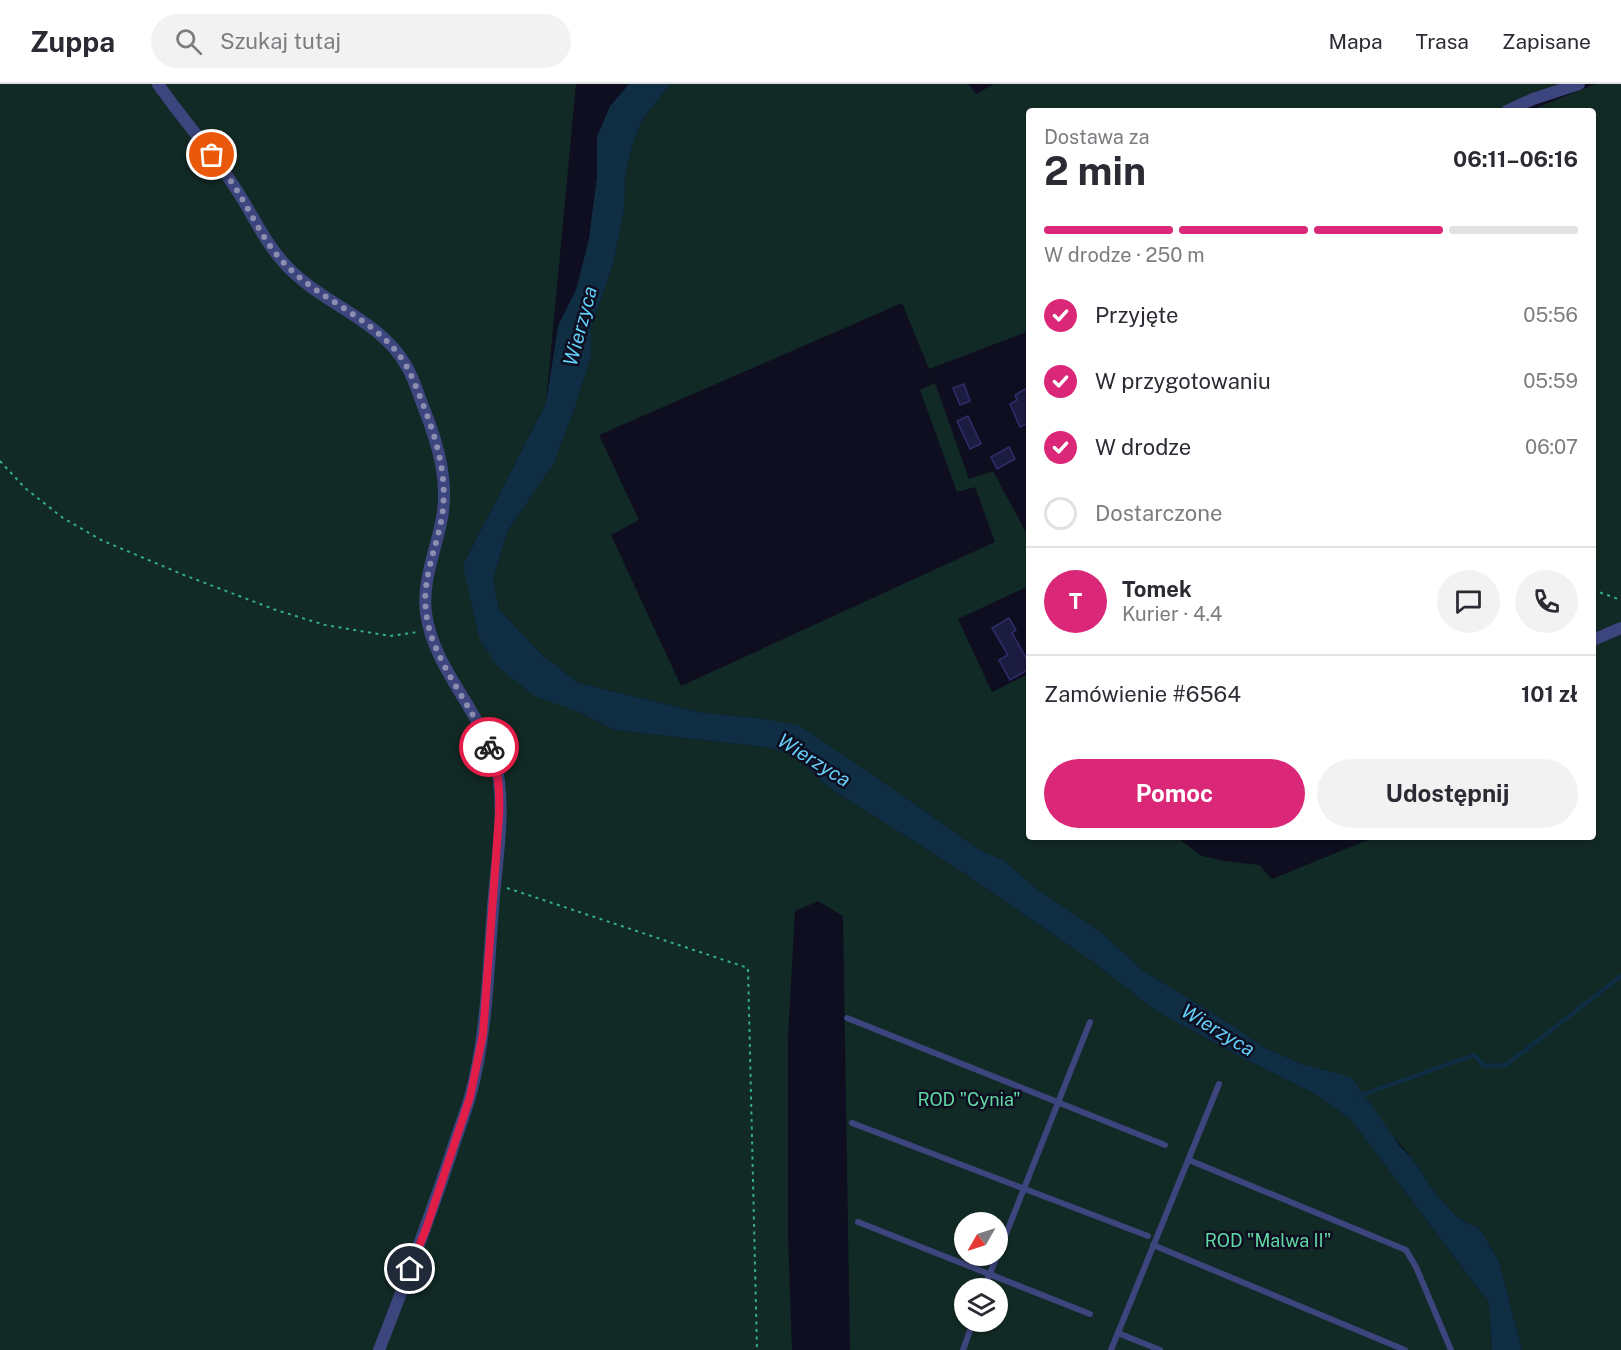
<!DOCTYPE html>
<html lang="pl">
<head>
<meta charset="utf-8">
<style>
	:root { --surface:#fff; --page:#f2f2f3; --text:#2b2b33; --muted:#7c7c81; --line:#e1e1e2; --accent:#db2777 }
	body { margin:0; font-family:"Public Sans",sans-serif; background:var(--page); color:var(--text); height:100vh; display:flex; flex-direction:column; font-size:22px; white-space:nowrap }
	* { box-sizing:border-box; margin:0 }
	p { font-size:20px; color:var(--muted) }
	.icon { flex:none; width:33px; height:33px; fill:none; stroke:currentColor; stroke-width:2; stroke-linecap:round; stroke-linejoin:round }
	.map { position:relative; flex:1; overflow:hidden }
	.details { position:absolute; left:1026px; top:24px; width:570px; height:732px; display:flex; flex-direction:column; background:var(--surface); border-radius:6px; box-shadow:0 2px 4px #0004 }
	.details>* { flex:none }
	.needle { width:39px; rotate:231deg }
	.controls { position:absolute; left:954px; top:1128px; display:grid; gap:12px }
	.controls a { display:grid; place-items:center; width:54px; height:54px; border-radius:50%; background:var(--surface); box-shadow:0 2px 4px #0004; font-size:30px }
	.pin { position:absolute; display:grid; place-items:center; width:51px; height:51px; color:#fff; margin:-26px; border:3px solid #fff; border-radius:50%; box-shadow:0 2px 6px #0007 }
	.courier { position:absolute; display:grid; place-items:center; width:60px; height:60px; margin:-30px; border:4px solid #e11d48; border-radius:50%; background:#fff; color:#222; box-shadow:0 2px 8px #0007 }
	.summary em { font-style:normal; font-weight:700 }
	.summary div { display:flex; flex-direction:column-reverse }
	.summary { display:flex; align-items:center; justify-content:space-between; height:102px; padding:0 18px }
	h1 { font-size:39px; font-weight:700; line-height:45px }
	.bar { display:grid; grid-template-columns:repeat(4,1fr); gap:9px 6px; align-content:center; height:72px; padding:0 18px }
	.bar i { height:8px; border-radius:4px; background:var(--line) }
	.bar .on { background:var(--accent) }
	.bar p { grid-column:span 4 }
	.line { display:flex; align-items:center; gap:15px; padding:0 18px; border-top:2px solid var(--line) }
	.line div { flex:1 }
	.round { display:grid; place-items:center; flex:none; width:63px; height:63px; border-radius:32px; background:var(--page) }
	ol { padding:0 18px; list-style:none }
	li { display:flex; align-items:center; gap:18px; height:66px }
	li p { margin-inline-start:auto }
	li .icon { padding:6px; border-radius:50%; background:var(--accent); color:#fff; stroke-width:4 }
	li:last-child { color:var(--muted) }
	li i { width:33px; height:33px; border:3px solid var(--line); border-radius:50% }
	.primary-button { display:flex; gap:12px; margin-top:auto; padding:12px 18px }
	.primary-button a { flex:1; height:69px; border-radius:36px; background:var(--accent); color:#fff; font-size:24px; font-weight:700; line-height:69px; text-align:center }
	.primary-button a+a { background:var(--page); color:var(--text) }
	header { display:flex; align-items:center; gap:36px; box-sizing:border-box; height:84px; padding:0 30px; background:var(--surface); border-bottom:2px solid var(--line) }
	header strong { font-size:28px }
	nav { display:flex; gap:33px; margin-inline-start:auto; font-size:21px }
	.search { width:420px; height:54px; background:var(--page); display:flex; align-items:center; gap:15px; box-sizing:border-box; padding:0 21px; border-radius:33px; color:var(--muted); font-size:22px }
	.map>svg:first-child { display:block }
	.green { fill:#122a25; fill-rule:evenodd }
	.water { fill:#0f2d43 }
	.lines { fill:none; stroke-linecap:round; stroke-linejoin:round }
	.stream { stroke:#0f2d43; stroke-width:4.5 }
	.building { fill:#1c1b40; stroke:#2f2e6b; stroke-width:1.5 }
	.path { stroke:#34ac8f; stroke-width:2; stroke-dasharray:3 4.5; stroke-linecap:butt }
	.service { stroke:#3c457d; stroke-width:6 }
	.minor { stroke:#3c457d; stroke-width:12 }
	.done { stroke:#8c8eb0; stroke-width:6; stroke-dasharray:0 10.8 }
	.route { stroke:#e11d48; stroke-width:8 }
	.labels { text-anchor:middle; stroke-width:5; stroke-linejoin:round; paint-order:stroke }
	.park-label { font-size:18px; fill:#60d8a4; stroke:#0e0e20 }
	.water-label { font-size:20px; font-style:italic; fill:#63cef7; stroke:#0e0e20 }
</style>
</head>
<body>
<header>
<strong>Zuppa</strong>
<div class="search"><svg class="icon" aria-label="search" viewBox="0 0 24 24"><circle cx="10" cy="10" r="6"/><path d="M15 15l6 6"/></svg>Szukaj tutaj</div>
<nav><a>Mapa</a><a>Trasa</a><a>Zapisane</a></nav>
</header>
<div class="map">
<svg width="1621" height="1266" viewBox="0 0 1621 1266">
	<rect width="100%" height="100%" fill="#0e0e20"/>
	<!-- green -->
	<g class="green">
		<path d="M0,0H576L546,319L463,481L576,627L614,646L765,663L796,672L828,703L964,789L1093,878L1156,927L1237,971L1315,1010L1351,1036L1489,1219L1492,1266H850L843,832L818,817L795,827L788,953V1152L792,1266H0ZM964,1138H998V1172H964ZM964,1204H998V1238H964Z"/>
		<polygon points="671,0 968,0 976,10 994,0 1568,0 1531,11 1496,27 1029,27 1029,247 929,285 902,219 599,351 639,436 611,451 681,602 995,458 975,403 957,408 920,306 935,299 969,395 993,387 1029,454 1029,502 958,535 992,608 1029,590 1029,753 1176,753 1202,772 1225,777 1259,781 1272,795 1375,753 1593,753 1593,560 1621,549 1621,1266 1522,1266 1499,1177 1480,1145 1457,1133 1436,1110 1412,1074 1340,990 1305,981 1265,964 1235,943 1142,886 1102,849 1034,803 1005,777 980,766 886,700 845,674 758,634 703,629 579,599 542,571 499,525 493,496 507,448 554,379 575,323 591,272 591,244 613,181 624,126 625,91 631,66 642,36"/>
		<polygon points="1595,0 1621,0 1621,539 1593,550 1593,27 1529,27"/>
	</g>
	<!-- water -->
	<polygon class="water" points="629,0 671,0 642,36 631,66 625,91 624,126 613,181 591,244 591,272 575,323 554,379 507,448 493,496 499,525 542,571 579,599 703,629 758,634 798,641 886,700 980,766 1005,777 1034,803 1102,849 1142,886 1235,943 1265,964 1305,981 1340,990 1353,995 1400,1062 1412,1074 1436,1110 1457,1133 1480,1145 1499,1177 1522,1266 1492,1266 1489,1219 1351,1036 1315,1010 1237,971 1156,927 1093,878 964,789 828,703 796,672 765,663 614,646 576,627 534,612 497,582 479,554 463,481 546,319 558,242 576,206 589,155 597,92 597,53 610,22"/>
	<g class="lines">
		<!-- stream -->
		<polyline class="stream" points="1359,1012 1474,971 1484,982 1506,981 1621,892"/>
	</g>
	<!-- building -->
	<g class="building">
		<polygon points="964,300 970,317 960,321 953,304"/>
		<polygon points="1025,305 1028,310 1029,310 1029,341 1028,339 1020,343 1010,320 1017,316 1015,311"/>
		<polygon points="968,332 981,360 970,365 957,337"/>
		<polygon points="1009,363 1015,375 997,385 991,373"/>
		<polygon points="1009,534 1016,546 1012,549 1029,579 1029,585 1010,596 999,576 1008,571 992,544"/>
	</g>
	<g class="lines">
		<!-- path -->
		<g class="path">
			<polyline points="0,377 25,404 63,434 101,456 184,491 276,526 325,541 390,552 418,548"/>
			<polyline points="1593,506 1621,516"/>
			<polyline points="507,804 748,884 757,1266"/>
		</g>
		<!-- service -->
		<g class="service">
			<polyline points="847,934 1165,1061"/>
			<polyline points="852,1039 1148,1152"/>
			<polyline points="1189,1076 1406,1166 1416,1183 1451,1266"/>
			<polyline points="858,1138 1090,1230"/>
			<polyline points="1153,1161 1405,1266"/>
			<polyline points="998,1170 1090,938"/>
			<polyline points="984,1204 997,1172"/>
			<polyline points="1118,1249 1160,1266"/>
			<polyline points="963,1266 973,1238"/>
			<polyline points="1111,1266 1219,1000"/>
		</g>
		<!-- minor -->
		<g class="minor">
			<path d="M158,0C182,35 211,66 234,102C251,127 263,156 284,179C320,220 380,234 407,283C414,295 418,309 423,322C438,360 450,399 441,439C435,468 422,499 426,529C434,590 491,635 499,697C504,737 496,783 493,824C488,887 487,952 470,1013C464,1033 456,1053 450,1073C428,1138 404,1202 379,1266"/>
			<polyline points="1507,27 1533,15 1579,0"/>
			<polyline points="1593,556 1621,544"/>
		</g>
	</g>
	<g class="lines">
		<!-- done -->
		<path class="done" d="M212,71C221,83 230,95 238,108C253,132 265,160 285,180C322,219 382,236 408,285C414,297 419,310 424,323C438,360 449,398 441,438C435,467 422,497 426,527C430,574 471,619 489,663"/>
		<!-- route -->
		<path class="route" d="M410,1185L426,1145L470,1013L483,950L499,732C500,708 499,685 489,663"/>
	</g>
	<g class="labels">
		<!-- park labels -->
		<g class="park-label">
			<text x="969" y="1022">ROD "Cynia"</text>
			<text x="1268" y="1163">ROD "Malwa II"</text>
		</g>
		<!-- water labels -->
		<g class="water-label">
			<text transform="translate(580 242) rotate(-75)" y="7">Wierzyca</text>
			<text transform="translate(814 676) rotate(32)" y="7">Wierzyca</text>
			<text transform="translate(1218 946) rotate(31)" y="7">Wierzyca</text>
		</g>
	</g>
</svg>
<div class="controls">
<a><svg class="needle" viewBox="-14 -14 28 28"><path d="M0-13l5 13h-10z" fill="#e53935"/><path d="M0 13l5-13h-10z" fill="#7c7c81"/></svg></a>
<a><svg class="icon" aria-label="layers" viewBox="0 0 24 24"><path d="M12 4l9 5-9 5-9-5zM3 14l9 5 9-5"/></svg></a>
</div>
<div class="pin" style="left:212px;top:71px;background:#ea580c"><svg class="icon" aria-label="bag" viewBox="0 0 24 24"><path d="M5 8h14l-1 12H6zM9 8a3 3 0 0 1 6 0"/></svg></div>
<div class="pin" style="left:410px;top:1185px;background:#1f2937"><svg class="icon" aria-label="home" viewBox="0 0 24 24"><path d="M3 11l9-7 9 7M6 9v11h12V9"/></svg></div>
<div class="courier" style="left:489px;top:663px"><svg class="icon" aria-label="bike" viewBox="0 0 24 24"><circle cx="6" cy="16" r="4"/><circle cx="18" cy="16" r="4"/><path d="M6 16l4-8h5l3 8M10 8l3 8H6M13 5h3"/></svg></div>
<section class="details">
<div class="summary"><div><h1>2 min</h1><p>Dostawa za</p></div><em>06:11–06:16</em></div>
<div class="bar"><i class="on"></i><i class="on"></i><i class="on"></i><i></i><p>W drodze · 250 m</p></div>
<ol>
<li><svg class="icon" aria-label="check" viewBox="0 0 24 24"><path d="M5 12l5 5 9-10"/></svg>Przyjęte<p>05:56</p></li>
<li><svg class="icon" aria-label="check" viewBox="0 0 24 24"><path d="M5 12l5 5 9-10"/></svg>W przygotowaniu<p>05:59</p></li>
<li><svg class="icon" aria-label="check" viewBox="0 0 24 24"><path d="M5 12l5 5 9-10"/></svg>W drodze<p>06:07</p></li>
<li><i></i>Dostarczone</li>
</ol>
<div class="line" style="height:108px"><b class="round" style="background:var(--accent);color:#fff">T</b><div><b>Tomek</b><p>Kurier · 4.4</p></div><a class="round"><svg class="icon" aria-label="chat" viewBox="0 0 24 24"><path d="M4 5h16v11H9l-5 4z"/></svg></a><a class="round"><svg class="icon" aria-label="phone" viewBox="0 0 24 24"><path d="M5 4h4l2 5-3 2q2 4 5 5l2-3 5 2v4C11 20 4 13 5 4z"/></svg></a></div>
<div class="line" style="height:78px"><div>Zamówienie #6564</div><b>101 zł</b></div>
<div class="primary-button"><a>Pomoc</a><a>Udostępnij</a></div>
</section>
</div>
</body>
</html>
